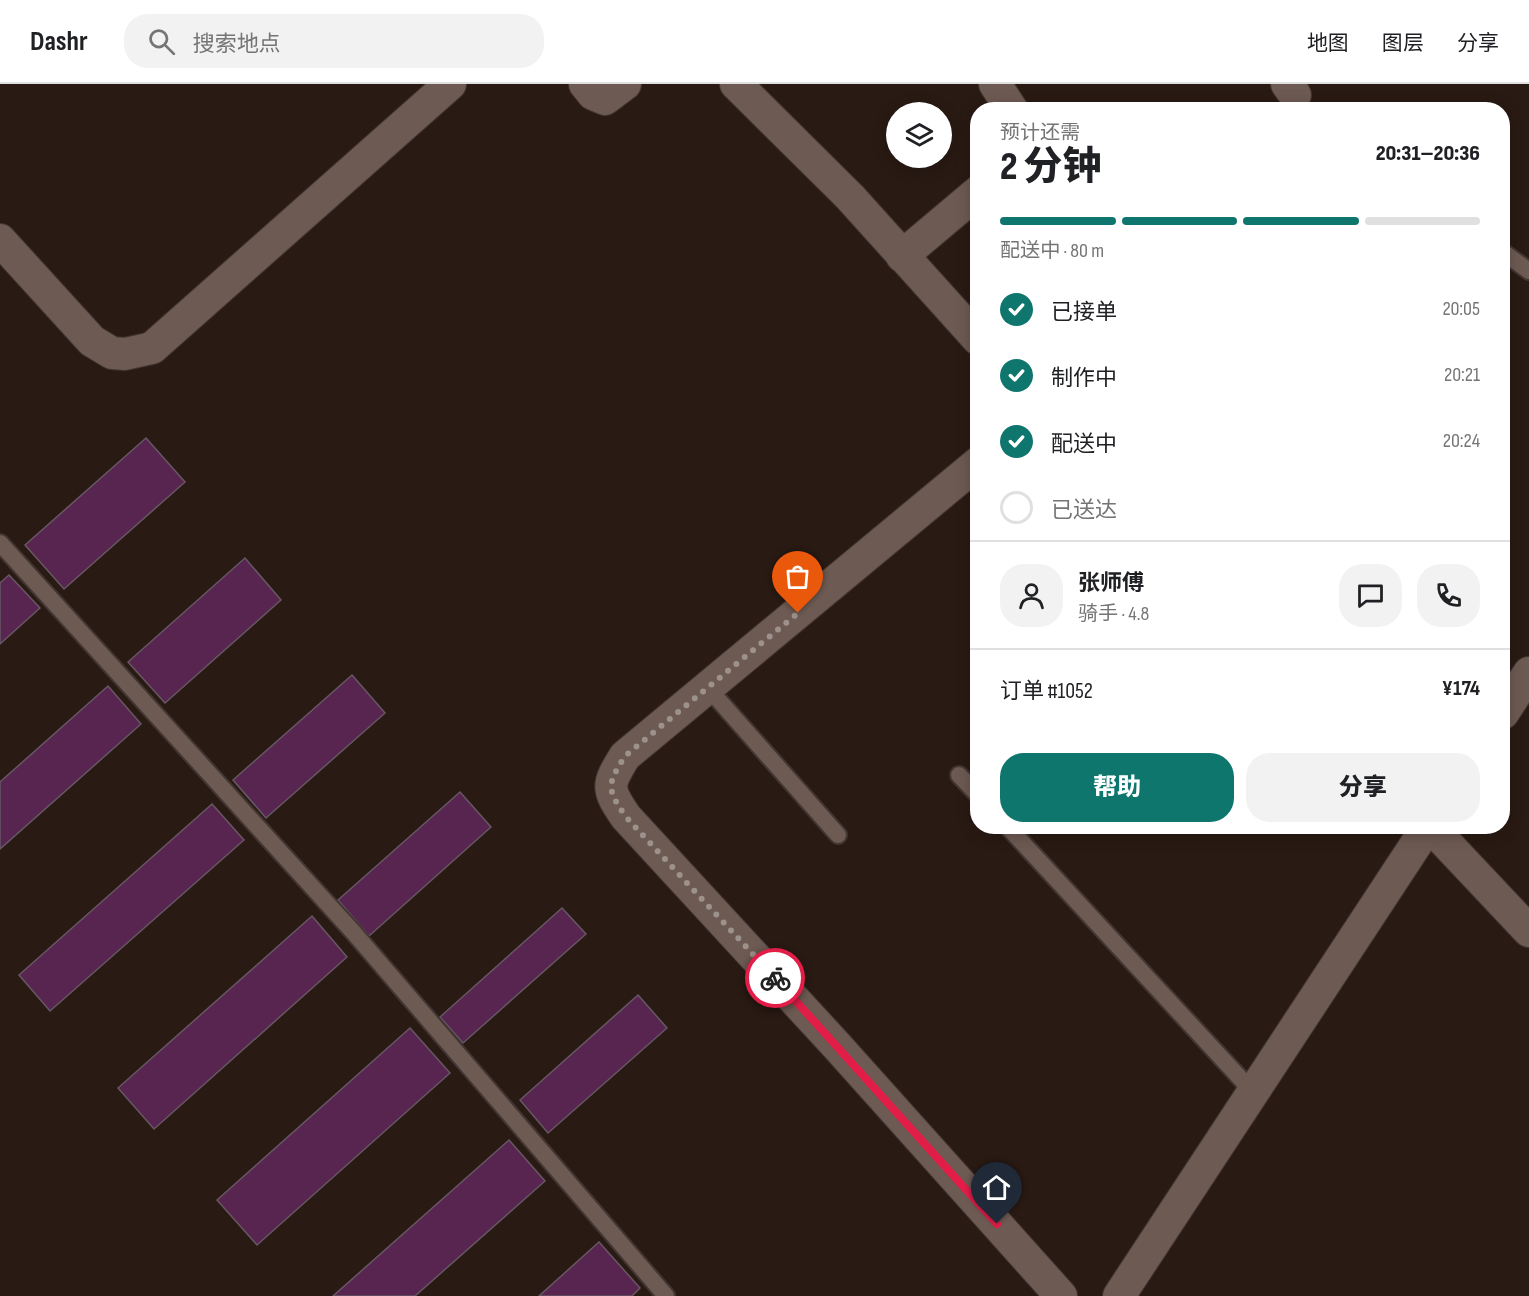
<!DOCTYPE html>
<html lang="zh">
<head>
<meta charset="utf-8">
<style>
	:root { --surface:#fff; --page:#f2f2f2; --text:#202124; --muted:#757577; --line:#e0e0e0; --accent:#0f766e }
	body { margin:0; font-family:"Sofia Sans Condensed","Noto Sans SC",sans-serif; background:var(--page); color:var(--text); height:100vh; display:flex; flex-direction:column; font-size:22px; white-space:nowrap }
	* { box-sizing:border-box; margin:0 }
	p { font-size:20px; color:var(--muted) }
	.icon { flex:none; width:33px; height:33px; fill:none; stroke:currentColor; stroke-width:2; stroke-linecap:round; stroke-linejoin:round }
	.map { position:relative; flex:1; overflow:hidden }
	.side { position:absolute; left:970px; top:18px; width:540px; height:732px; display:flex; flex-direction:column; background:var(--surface); border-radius:24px; box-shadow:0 3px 15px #0003 }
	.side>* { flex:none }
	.tools { position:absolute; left:886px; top:18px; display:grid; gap:12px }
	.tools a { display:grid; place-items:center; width:66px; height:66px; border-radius:50%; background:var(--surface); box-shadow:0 3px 15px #0003; font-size:30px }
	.pin { position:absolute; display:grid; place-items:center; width:51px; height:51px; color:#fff; margin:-62px -26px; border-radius:50% 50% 50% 0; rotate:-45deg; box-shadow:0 0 6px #0007 }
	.pin .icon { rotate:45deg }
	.courier { position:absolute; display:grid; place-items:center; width:60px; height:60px; margin:-30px; border:4px solid #e11d48; border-radius:50%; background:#fff; color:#222; box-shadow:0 2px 8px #0007 }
	.head em { font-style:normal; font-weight:800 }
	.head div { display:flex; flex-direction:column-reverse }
	.head { display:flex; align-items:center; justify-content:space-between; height:102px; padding:0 30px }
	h1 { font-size:39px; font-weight:800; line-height:45px }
	.bar { display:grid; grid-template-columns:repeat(4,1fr); gap:9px 6px; align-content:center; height:72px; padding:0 30px }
	.bar i { height:8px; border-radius:4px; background:var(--line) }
	.bar .current { background:var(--accent) }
	.bar p { grid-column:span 4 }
	.line { display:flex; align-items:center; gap:15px; padding:0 30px; border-top:2px solid var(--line) }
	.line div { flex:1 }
	.round { display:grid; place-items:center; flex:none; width:63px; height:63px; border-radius:24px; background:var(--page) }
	ol { padding:0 30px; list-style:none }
	li { display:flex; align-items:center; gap:18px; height:66px }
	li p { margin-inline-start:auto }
	li .icon { padding:6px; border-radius:50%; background:var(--accent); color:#fff; stroke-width:4 }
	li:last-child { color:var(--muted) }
	li i { width:33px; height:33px; border:3px solid var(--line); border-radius:50% }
	.primary-button { display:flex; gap:12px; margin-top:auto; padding:12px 30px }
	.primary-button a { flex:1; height:69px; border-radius:24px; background:var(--accent); color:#fff; font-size:24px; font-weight:800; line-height:69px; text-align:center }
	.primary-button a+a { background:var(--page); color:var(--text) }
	header { display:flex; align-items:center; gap:36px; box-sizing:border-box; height:84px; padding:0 30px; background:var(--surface); border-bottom:2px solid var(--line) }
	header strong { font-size:28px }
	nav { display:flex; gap:33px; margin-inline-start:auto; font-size:21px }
	.search { width:420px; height:54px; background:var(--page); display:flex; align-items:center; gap:15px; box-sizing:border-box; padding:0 21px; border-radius:24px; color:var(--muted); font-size:22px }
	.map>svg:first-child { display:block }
	.building { fill:#582551; stroke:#665763; stroke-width:1.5 }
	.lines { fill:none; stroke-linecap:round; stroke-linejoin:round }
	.service-casing { stroke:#423633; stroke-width:20 }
	.minor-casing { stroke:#423633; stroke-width:34 }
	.service { stroke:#6d5a52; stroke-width:16 }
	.minor { stroke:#6d5a52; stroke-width:32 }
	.done { stroke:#9d918c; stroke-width:6; stroke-dasharray:0 10.8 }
	.route { stroke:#e11d48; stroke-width:8 }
</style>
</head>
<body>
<header>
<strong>Dashr</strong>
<div class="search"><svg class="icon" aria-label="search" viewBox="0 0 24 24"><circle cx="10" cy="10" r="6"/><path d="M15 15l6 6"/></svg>搜索地点</div>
<nav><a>地图</a><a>图层</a><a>分享</a></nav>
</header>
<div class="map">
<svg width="1529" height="1212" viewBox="0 0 1529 1212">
	<rect width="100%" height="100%" fill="#291a13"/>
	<!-- building -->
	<g class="building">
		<polygon points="146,354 185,398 64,505 25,461"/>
		<polygon points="245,474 281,516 165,619 128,578"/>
		<polygon points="9,491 40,524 0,560 0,499"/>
		<polygon points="352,591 385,629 266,734 233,696"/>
		<polygon points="108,602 141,640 0,765 0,698"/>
		<polygon points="460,708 491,743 369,852 338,816"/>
		<polygon points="212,720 244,756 50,927 19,891"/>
		<polygon points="562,824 586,850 463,959 440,933"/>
		<polygon points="312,832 347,873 154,1045 118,1004"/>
		<polygon points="638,911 667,944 548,1049 520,1016"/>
		<polygon points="410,944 450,989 257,1161 217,1116"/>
		<polygon points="509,1056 545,1097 415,1212 333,1212"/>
		<polygon points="599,1158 640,1204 632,1212 539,1212"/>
	</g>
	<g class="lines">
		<defs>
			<g id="service">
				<polyline points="1503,168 1529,187"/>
				<polyline points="0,459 354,849 666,1212"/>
				<polyline points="708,604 838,751"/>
				<polyline points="959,691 978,711"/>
				<polyline points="1007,742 1253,1008"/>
			</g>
			<g id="minor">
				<polyline points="585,0 593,10 605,15 625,0"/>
				<polyline points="736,0 850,113 978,255"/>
				<polyline points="995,0 1012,26"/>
				<polyline points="1287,0 1295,11"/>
				<polyline points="0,156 92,257 112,269 125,270 152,264 450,0"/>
				<polyline points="902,172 978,108"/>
				<path d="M978,379L625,672C607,701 606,704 626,733L837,962L1061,1212"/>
				<polyline points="1503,629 1529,589"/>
				<polyline points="1430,742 1529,847"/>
				<polyline points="1119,1212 1428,742"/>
			</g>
		</defs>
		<!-- service casing -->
		<use href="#service" class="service-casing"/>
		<!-- minor casing -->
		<use href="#minor" class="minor-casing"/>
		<!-- service -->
		<use href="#service" class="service"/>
		<!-- minor -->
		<use href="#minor" class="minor"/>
	</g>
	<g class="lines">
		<!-- done -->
		<path class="done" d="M775,894L626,733C606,704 607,701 625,672L798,529"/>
		<!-- route -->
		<polyline class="route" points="775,894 997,1140"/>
	</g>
</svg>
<div class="tools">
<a><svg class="icon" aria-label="layers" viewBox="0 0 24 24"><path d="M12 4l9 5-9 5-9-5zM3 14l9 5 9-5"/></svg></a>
</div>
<div class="pin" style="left:798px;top:529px;background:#ea580c"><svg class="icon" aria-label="bag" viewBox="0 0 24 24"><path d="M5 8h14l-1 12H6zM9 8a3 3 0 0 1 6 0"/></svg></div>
<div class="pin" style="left:997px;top:1140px;background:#1f2937"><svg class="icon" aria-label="home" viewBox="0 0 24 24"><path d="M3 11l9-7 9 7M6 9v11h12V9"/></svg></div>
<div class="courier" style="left:775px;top:894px"><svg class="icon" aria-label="bike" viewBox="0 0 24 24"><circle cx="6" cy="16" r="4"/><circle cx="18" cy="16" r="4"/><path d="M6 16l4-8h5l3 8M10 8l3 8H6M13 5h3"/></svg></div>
<section class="side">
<div class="head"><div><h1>2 分钟</h1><p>预计还需</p></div><em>20:31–20:36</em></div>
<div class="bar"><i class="current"></i><i class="current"></i><i class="current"></i><i></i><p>配送中 · 80 m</p></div>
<ol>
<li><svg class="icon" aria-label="check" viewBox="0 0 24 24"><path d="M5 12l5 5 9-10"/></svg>已接单<p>20:05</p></li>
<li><svg class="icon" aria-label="check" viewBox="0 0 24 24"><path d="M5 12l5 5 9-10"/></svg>制作中<p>20:21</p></li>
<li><svg class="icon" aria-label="check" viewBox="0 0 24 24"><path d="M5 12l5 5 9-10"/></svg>配送中<p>20:24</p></li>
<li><i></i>已送达</li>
</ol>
<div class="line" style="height:108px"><a class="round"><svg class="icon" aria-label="person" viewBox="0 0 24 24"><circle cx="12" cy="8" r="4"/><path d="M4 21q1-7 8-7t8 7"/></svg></a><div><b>张师傅</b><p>骑手 · 4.8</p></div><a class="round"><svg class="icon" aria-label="chat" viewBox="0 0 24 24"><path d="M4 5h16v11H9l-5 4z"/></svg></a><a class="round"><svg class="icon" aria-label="phone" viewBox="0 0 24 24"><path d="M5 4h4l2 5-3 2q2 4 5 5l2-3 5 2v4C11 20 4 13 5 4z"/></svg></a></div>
<div class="line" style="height:78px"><div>订单 #1052</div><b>¥174</b></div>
<div class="primary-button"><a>帮助</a><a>分享</a></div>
</section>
</div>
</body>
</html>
